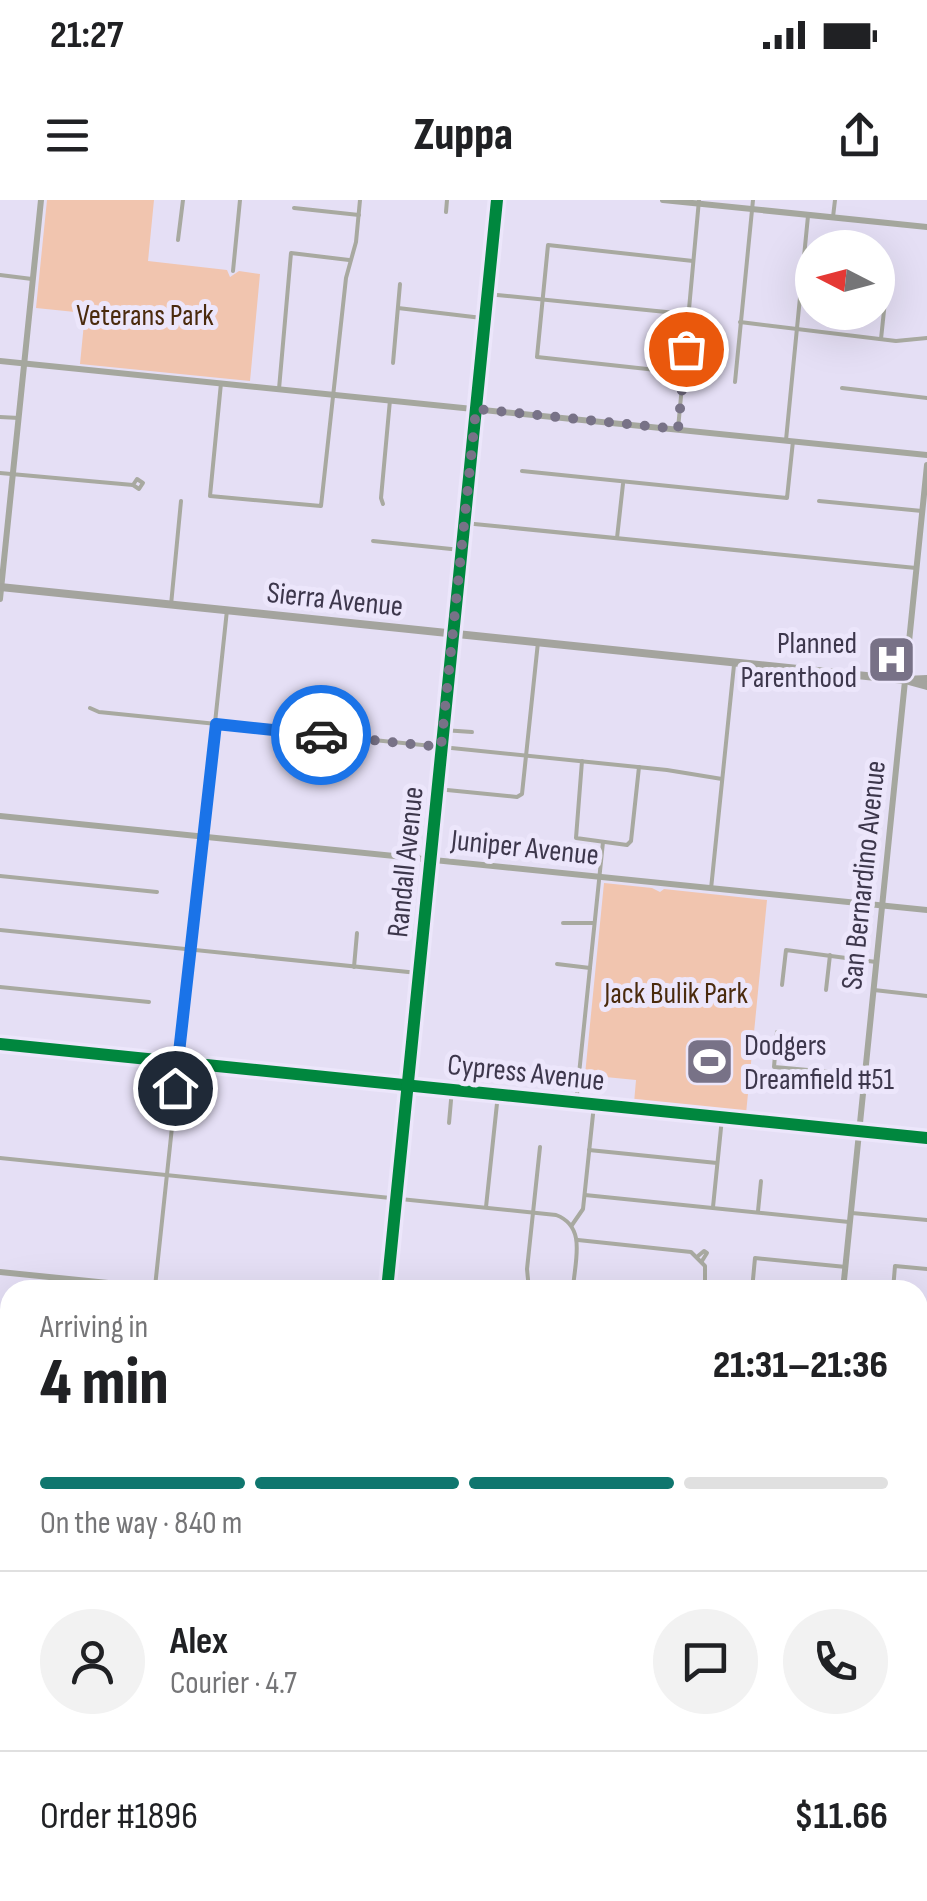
<!DOCTYPE html>
<html lang="en">
<head>
<meta charset="utf-8">
<style>
	:root { --surface:#fff; --page:#f2f2f2; --text:#202124; --muted:#757577; --line:#e0e0e0; --accent:#0f766e }
	body { margin:0; font-family:"Sofia Sans Condensed",sans-serif; background:var(--page); color:var(--text); height:100vh; display:flex; flex-direction:column; font-size:38px; white-space:nowrap }
	* { box-sizing:border-box; margin:0 }
	p { font-size:32px; color:var(--muted) }
	.icon { flex:none; width:55px; height:55px; fill:none; stroke:currentColor; stroke-width:2; stroke-linecap:round; stroke-linejoin:round }
	.map { position:relative; flex:1; overflow:hidden }
	.panel { position:absolute; left:0px; top:1080px; width:928px; height:622px; display:flex; flex-direction:column; background:var(--surface); border-radius:30px 30px 0 0; box-shadow:0 10px 40px #0002 }
	.panel>* { flex:none }
	.needle { width:65px; rotate:276deg }
	.controls { position:absolute; left:795px; top:30px; display:grid; gap:20px }
	.controls a { display:grid; place-items:center; width:100px; height:100px; border-radius:50%; background:var(--surface); box-shadow:0 10px 40px #0002; font-size:50px }
	.pin { position:absolute; display:grid; place-items:center; width:85px; height:85px; color:#fff; margin:-42px; border:5px solid #fff; border-radius:50%; box-shadow:0 2px 10px #0007 }
	.courier { position:absolute; display:grid; place-items:center; width:100px; height:100px; margin:-50px; border:8px solid #1a73e8; border-radius:50%; background:#fff; color:#222; box-shadow:0 2px 12px #0007 }
	.summary em { font-style:normal; font-weight:800 }
	.summary div { display:flex; flex-direction:column-reverse }
	.summary { display:flex; align-items:center; justify-content:space-between; height:170px; padding:0 40px }
	h1 { font-size:65px; font-weight:800; line-height:75px }
	.bar { display:grid; grid-template-columns:repeat(4,1fr); gap:15px 10px; align-content:center; height:120px; padding:0 40px }
	.bar i { height:12px; border-radius:8px; background:var(--line) }
	.bar .on { background:var(--accent) }
	.bar p { grid-column:span 4 }
	.line { display:flex; align-items:center; gap:25px; padding:0 40px; border-top:2px solid var(--line) }
	.line div { flex:1 }
	.round { display:grid; place-items:center; flex:none; width:105px; height:105px; border-radius:52px; background:var(--page) }
	.status { display:flex; justify-content:space-between; align-items:center; height:70px; padding:0 50px; background:var(--surface); direction:ltr }
	.status svg { height:28px; fill:currentColor }
	header { display:flex; justify-content:space-between; align-items:center; height:130px; padding:0 40px; background:var(--surface); font-size:45px; font-weight:800 }
	.map>svg:first-child { display:block }
	.green { fill:#f1c5af }
	.lines { fill:none; stroke-linecap:round; stroke-linejoin:round }
	.street { stroke:#a8a9a0; stroke-width:4 }
	.secondary { stroke:#a5a79e; stroke-width:6 }
	.primary { stroke:#a4a49e; stroke-width:8 }
	.cycleway-casing { stroke:#ece6fb; stroke-width:19 }
	.cycleway { stroke:#00873e; stroke-width:12 }
	.done { stroke:#787287; stroke-width:10; stroke-dasharray:0 18 }
	.route { stroke:#1a73e8; stroke-width:12 }
	.labels { text-anchor:middle; stroke-width:10; stroke-linejoin:round; paint-order:stroke }
	.park-label { font-size:30px; fill:#4a2a0d; stroke:#ece6fb }
	.street-label { font-size:30px; fill:#3d374c; stroke:#ece6fb }
	.poi-label { font-size:30px; fill:#3d374c; stroke:#ece6fb; text-anchor:end }
</style>
</head>
<body>
<div class="status"><b>21:27</b><svg viewBox="0 0 49 12"><path d="M0 12V9h3v3zM5 12V6h3v6zM10 12V3h3v9zM15 12V0h3v12zM26 1h20v11H26zM47 4h2v5h-2z"/></svg></div>
<header><svg class="icon" aria-label="menu" viewBox="0 0 24 24"><path d="M4 6h16M4 12h16M4 18h16"/></svg>Zuppa<svg class="icon" aria-label="share" viewBox="0 0 24 24"><path d="M12 15V3M7 8l5-5 5 5M5 13v7h14v-7"/></svg></header>
<div class="map">
<svg width="927" height="1701" viewBox="0 0 927 1701">
	<rect width="100%" height="100%" fill="#e5dff5"/>
	<!-- green -->
	<g class="green">
		<polygon points="47,0 154,0 148,61 227,70 230,77 239,71 260,74 250,181 80,164 85,113 36,108"/>
		<polygon points="604,683 652,688 660,692 664,689 767,700 746,914 634,903 636,880 585,875"/>
		<polygon points="924,1232 927,1232 927,1302 923,1302 920,1342 927,1348 927,1417 918,1416 918,1294"/>
	</g>
	<g class="lines">
		<!-- street -->
		<g class="street">
			<polyline points="294,8 359,15"/>
			<polyline points="446,12 447,0"/>
			<polyline points="833,17 835,0"/>
			<polyline points="178,40 183,0"/>
			<polyline points="233,71 240,0"/>
			<polyline points="0,75 32,79"/>
			<polyline points="878,81 887,82 881,139"/>
			<polyline points="487,94 686,114"/>
			<polyline points="398,108 482,118"/>
			<polyline points="740,122 896,141 927,138"/>
			<polyline points="393,163 400,84"/>
			<polyline points="684,173 537,157 548,45 693,61"/>
			<polyline points="735,182 753,0"/>
			<polyline points="221,183 210,296 321,306 346,78 356,42 360,0"/>
			<polyline points="842,188 927,198"/>
			<polyline points="279,189 291,53 349,60"/>
			<polyline points="0,217 19,218"/>
			<polyline points="678,229 699,0"/>
			<polyline points="786,240 808,16"/>
			<polyline points="522,271 787,298 793,241"/>
			<polyline points="0,273 133,285"/>
			<polygon points="137,279 143,283 139,289 133,285"/>
			<polyline points="819,301 922,311"/>
			<polyline points="383,304 381,298 390,200"/>
			<polyline points="464,323 916,368"/>
			<polyline points="617,338 623,284"/>
			<polyline points="373,341 461,350"/>
			<polyline points="171,405 181,301"/>
			<polyline points="90,508 99,512 667,570 722,579"/>
			<polyline points="443,530 472,532"/>
			<polyline points="582,561 576,638 627,645 631,641 639,567"/>
			<polyline points="437,589 517,597 522,594 538,442"/>
			<polyline points="0,676 157,692"/>
			<polyline points="711,689 734,465"/>
			<polyline points="563,723 593,723"/>
			<polyline points="0,730 418,773"/>
			<polyline points="557,764 590,768"/>
			<polyline points="354,767 357,733"/>
			<polyline points="782,785 786,750 876,762"/>
			<polyline points="0,787 149,802"/>
			<polyline points="826,790 830,755"/>
			<polyline points="874,790 927,796"/>
			<polyline points="777,832 774,867 865,875"/>
			<polyline points="576,903 603,642"/>
			<polyline points="449,923 452,889"/>
			<polyline points="589,950 717,963"/>
			<path d="M0,958L556,1015C588,1027 574,1063 573,1090"/>
			<polyline points="585,995 849,1022"/>
			<polyline points="486,1007 498,894"/>
			<polyline points="713,1007 722,918"/>
			<polyline points="758,1011 761,981"/>
			<polyline points="852,1013 927,1020"/>
			<polyline points="572,1025 583,1009 594,905"/>
			<polyline points="578,1040 691,1052 705,1066 705,1090"/>
			<polyline points="698,1056 704,1051 707,1053 702,1061"/>
			<polyline points="573,1084 628,1090"/>
			<polyline points="155,1087 227,410"/>
			<polyline points="434,1090 434,1084"/>
			<polyline points="529,1090 527,1069 540,947"/>
			<polyline points="752,1090 755,1058 846,1067"/>
			<polyline points="893,1090 895,1066 927,1069"/>
			<polyline points="0,1207 10,1208"/>
			<polyline points="9,1257 10,1244"/>
			<polyline points="521,1692 527,1701"/>
			<polyline points="859,1692 927,1700"/>
			<polyline points="6,1701 7,1691"/>
			<polyline points="96,1701 97,1692"/>
			<polyline points="476,1701 486,1692"/>
			<polyline points="640,1701 641,1692"/>
			<polyline points="692,1701 693,1692"/>
			<polyline points="835,1701 836,1692"/>
		</g>
		<!-- secondary -->
		<g class="secondary">
			<polyline points="663,0 927,27"/>
			<polyline points="0,161 927,255"/>
			<polyline points="0,399 41,0"/>
			<polyline points="0,616 927,710"/>
			<polyline points="0,844 927,938"/>
			<polyline points="0,1072 177,1090"/>
			<polyline points="387,1090 497,0"/>
			<polyline points="843,1090 927,265"/>
			<polyline points="0,1153 10,1166"/>
			<polyline points="918,1165 927,1166"/>
			<polyline points="0,1326 10,1327"/>
			<polyline points="918,1425 927,1426"/>
			<polyline points="0,1553 10,1554"/>
			<polyline points="918,1653 927,1654"/>
			<polyline points="420,1692 427,1701"/>
			<polyline points="325,1701 325,1692"/>
			<polyline points="782,1701 783,1692"/>
		</g>
		<!-- primary -->
		<g class="primary">
			<polyline points="0,387 905,480 927,479"/>
			<polyline points="905,480 927,486"/>
		</g>
		<defs>
			<g id="cycleway">
				<polyline points="0,844 927,938"/>
				<polyline points="387,1090 497,0"/>
			</g>
		</defs>
		<!-- cycleway casing -->
		<use href="#cycleway" class="cycleway-casing"/>
		<!-- cycleway -->
		<use href="#cycleway" class="cycleway"/>
	</g>
	<g class="lines">
		<!-- done -->
		<polyline class="done" points="321,535 441,547 476,209 678,229 686,149"/>
		<!-- route -->
		<polyline class="route" points="175,888 216,524 321,535"/>
	</g>
	<!-- icons -->
	<defs>
		<symbol id="hospital-square" viewBox="-11 -11 22 22"><rect x="-9" y="-9" width="18" height="18" rx="4" fill="#787287" stroke="#ece6fb"/><path d="M-5-5h3v3.5h4V-5h3V5h-3V1.5h-4V5h-3Z" fill="#fff"/></symbol>
		<symbol id="stadium-square" viewBox="-11 -11 22 22"><rect x="-9" y="-9" width="18" height="18" rx="4" fill="#787287" stroke="#ece6fb"/><path d="M0-5a6.5 5 0 1 0 0 10a6.5 5 0 1 0 0-10ZM-3.5-1.8h7v3.6h-7Z" fill="#fff"/></symbol>
	</defs>
	<g fill-rule="evenodd">
		<use href="#hospital-square" x="864" y="432" width="55" height="55"/>
		<use href="#stadium-square" x="682" y="834" width="55" height="55"/>
	</g>
	<g class="labels">
		<!-- park labels -->
		<g class="park-label">
			<text x="145" y="125">Veterans Park</text>
			<text x="676" y="803">Jack Bulik Park</text>
		</g>
		<!-- street labels -->
		<g class="street-label">
			<text transform="translate(335 399) rotate(6)" y="10">Sierra Avenue</text>
			<text transform="translate(525 647) rotate(6)" y="10">Juniper Avenue</text>
			<text transform="translate(405 662) rotate(-84)" y="10">Randall Avenue</text>
			<text transform="translate(863 675) rotate(-84)" y="10">San Bernardino Avenue</text>
			<text transform="translate(526 872) rotate(6)" y="10">Cypress Avenue</text>
		</g>
		<!-- poi labels -->
		<g class="poi-label">
			<text x="857" y="453">Planned<tspan x="857" dy="34">Parenthood</tspan></text>
			<text x="744" y="855" text-anchor="start">Dodgers<tspan x="744" dy="34">Dreamfield #51</tspan></text>
		</g>
	</g>
</svg>
<div class="controls">
<a><svg class="needle" viewBox="-14 -14 28 28"><path d="M0-13l5 13h-10z" fill="#e53935"/><path d="M0 13l5-13h-10z" fill="#757577"/></svg></a>
</div>
<div class="pin" style="left:686px;top:149px;background:#ea580c"><svg class="icon" aria-label="bag" viewBox="0 0 24 24"><path d="M5 8h14l-1 12H6zM9 8a3 3 0 0 1 6 0"/></svg></div>
<div class="pin" style="left:175px;top:888px;background:#1f2937"><svg class="icon" aria-label="home" viewBox="0 0 24 24"><path d="M3 11l9-7 9 7M6 9v11h12V9"/></svg></div>
<div class="courier" style="left:321px;top:535px"><svg class="icon" aria-label="car" viewBox="0 0 24 24"><path d="M5 17H2v-5l4-1 3-4h7l3 4 3 1v5h-3M9 17h6M6 11h13"/><circle cx="7" cy="17" r="2"/><circle cx="17" cy="17" r="2"/></svg></div>
<section class="panel">
<div class="summary"><div><h1>4 min</h1><p>Arriving in</p></div><em>21:31–21:36</em></div>
<div class="bar"><i class="on"></i><i class="on"></i><i class="on"></i><i></i><p>On the way · 840 m</p></div>
<div class="line" style="height:180px"><a class="round"><svg class="icon" aria-label="person" viewBox="0 0 24 24"><circle cx="12" cy="8" r="4"/><path d="M4 21q1-7 8-7t8 7"/></svg></a><div><b>Alex</b><p>Courier · 4.7</p></div><a class="round"><svg class="icon" aria-label="chat" viewBox="0 0 24 24"><path d="M4 5h16v11H9l-5 4z"/></svg></a><a class="round"><svg class="icon" aria-label="phone" viewBox="0 0 24 24"><path d="M5 4h4l2 5-3 2q2 4 5 5l2-3 5 2v4C11 20 4 13 5 4z"/></svg></a></div>
<div class="line" style="height:130px"><div>Order #1896</div><b>$11.66</b></div>
</section>
</div>
</body>
</html>
